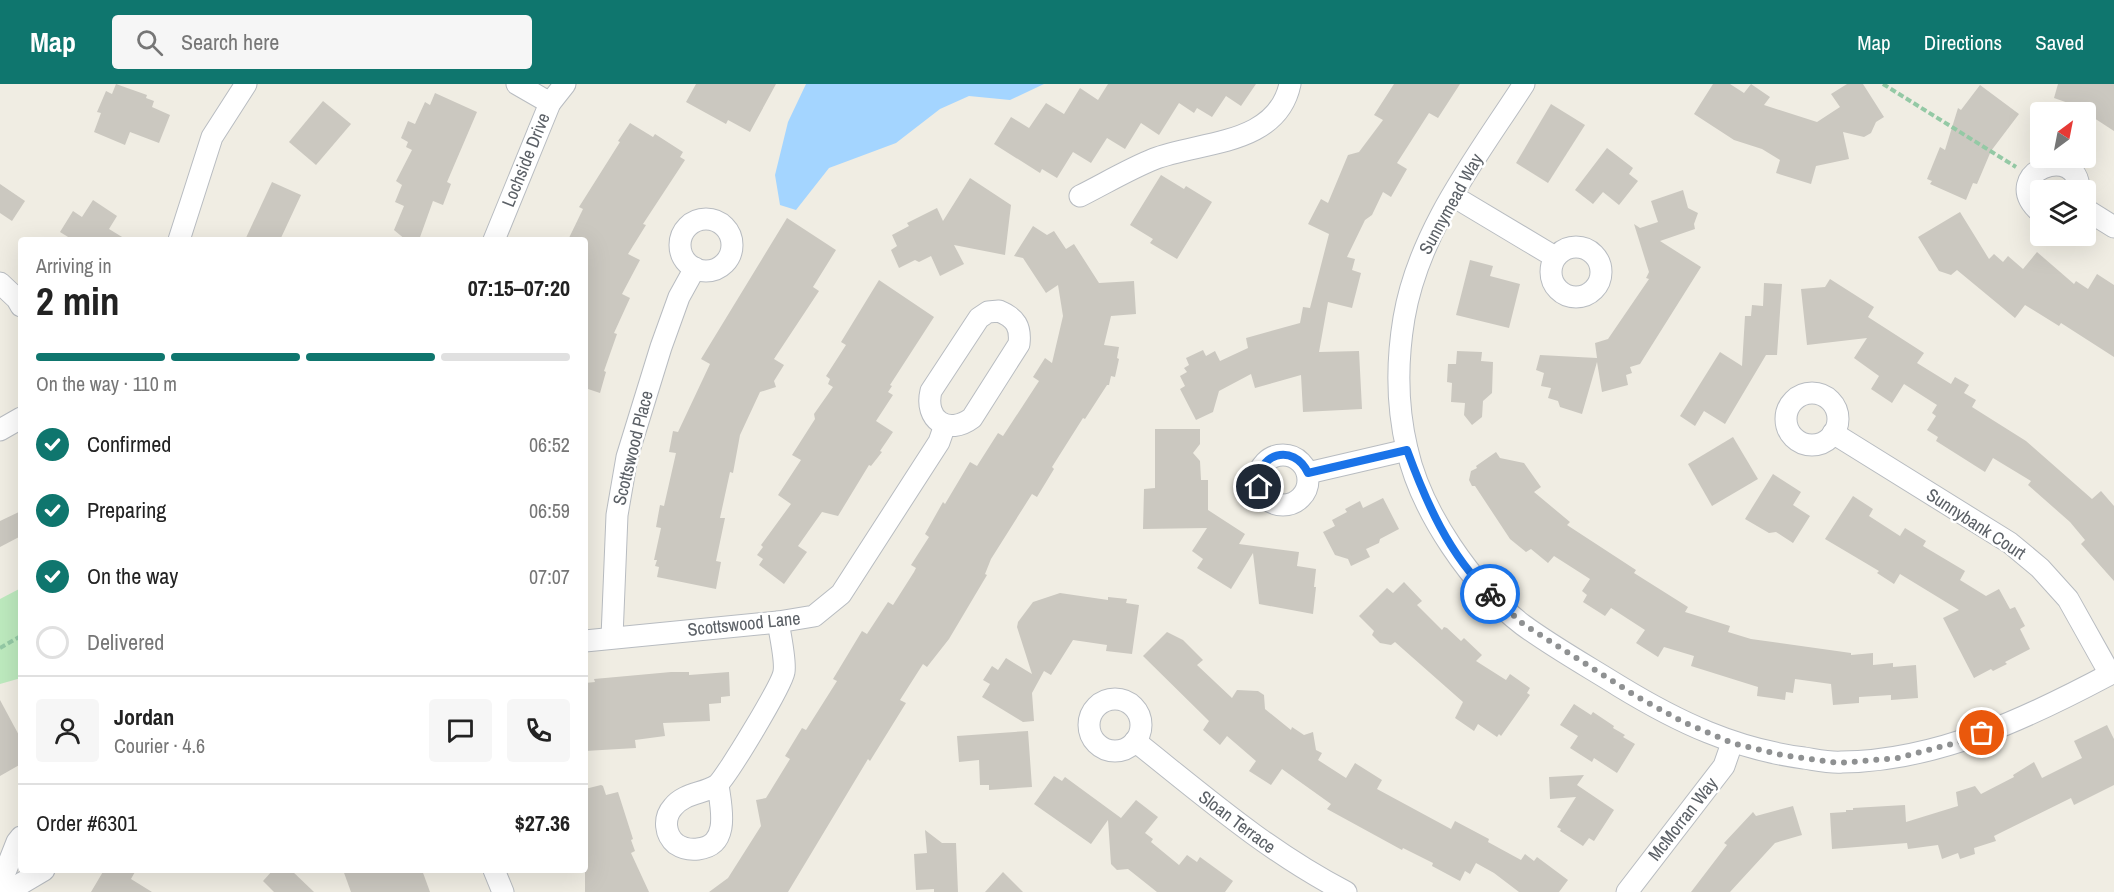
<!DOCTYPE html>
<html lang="en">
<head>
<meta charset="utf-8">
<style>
	:root { --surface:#fff; --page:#f6f6f6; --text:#222; --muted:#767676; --line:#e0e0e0; --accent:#0f766e }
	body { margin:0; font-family:"Archivo Narrow",sans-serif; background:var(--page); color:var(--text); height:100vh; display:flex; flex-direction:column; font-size:22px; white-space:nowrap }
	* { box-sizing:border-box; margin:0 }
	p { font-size:20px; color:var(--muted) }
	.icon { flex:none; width:33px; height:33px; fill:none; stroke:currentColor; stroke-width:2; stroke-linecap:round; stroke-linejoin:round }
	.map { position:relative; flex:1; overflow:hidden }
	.drawer { position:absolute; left:18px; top:153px; width:570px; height:636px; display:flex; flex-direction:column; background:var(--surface); border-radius:6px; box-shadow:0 6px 24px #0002 }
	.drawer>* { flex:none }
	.needle { width:39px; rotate:32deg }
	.fabs { position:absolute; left:2030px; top:18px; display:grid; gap:12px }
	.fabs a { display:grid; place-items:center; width:66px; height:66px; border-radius:6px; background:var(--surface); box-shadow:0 6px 24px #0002; font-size:30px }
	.pin { position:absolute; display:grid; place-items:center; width:51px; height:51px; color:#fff; margin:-26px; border:3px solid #fff; border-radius:50%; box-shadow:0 2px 6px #0007 }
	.courier { position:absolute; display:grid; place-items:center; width:60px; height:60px; margin:-30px; border:4px solid #1a73e8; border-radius:50%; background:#fff; color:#222; box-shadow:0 2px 8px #0007 }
	.summary em { font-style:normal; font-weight:800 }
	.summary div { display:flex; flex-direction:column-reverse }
	.summary { display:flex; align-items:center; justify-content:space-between; height:102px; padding:0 18px }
	h1 { font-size:39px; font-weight:800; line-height:45px }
	.bar { display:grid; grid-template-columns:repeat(4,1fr); gap:9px 6px; align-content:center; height:72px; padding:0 18px }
	.bar i { height:8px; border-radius:4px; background:var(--line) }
	.bar .on { background:var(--accent) }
	.bar p { grid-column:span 4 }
	.line { display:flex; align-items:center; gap:15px; padding:0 18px; border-top:2px solid var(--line) }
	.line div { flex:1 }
	.round { display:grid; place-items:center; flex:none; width:63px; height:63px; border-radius:6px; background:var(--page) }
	ol { padding:0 18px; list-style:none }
	li { display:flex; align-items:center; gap:18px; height:66px }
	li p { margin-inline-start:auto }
	li .icon { padding:6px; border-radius:50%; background:var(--accent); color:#fff; stroke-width:4 }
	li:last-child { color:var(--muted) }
	li i { width:33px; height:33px; border:3px solid var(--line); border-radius:50% }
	header { display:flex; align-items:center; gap:36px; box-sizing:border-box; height:84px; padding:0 30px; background:var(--accent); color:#fff }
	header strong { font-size:28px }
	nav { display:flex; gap:33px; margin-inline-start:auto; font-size:21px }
	.search { width:420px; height:54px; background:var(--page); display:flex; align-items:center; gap:15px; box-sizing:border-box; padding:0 21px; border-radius:6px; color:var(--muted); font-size:22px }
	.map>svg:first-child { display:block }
	.green { fill:#bdeabe }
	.water { fill:#a4d5ff }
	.building { fill:#cbc8c0 }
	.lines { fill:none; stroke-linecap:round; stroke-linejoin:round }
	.minor-casing { stroke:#b8bcc1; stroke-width:23 }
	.path { stroke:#94c9a5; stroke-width:4; stroke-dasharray:6 3; stroke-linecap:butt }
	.minor { stroke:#fff; stroke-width:21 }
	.done { stroke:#8f9192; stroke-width:6; stroke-dasharray:0 10.8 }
	.route { stroke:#1a73e8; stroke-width:8 }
	.labels { text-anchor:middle; stroke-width:5; stroke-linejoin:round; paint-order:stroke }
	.street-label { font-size:18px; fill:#5b6066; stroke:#fff }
</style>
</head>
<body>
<header>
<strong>Map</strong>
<div class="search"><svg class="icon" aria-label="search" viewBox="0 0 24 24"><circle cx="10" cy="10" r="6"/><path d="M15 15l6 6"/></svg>Search here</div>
<nav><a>Map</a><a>Directions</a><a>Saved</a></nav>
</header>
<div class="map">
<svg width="2114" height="808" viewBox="0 0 2114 808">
	<rect width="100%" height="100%" fill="#f0ede3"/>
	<!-- green -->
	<polygon class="green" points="21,504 21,594 0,600 0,515"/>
	<!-- water -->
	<polygon class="water" points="806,0 1044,0 1010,16 969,12 940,25 896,59 829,84 796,126 780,121 775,91 788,38"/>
	<!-- building -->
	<g class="building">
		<polygon points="116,0 147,11 146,14 154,17 152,23 170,31 159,59 130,48 125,61 94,48 101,29 97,28 106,7 112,10"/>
		<polygon points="696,0 776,0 750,48 728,36 726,40 686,18"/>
		<polygon points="1108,0 1256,0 1241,22 1226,12 1212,33 1197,24 1194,29 1179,19 1159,51 1141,39 1125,65 1107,54 1091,79 1073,68 1057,94 1042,85 1040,89 994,60 1011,33 1029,44 1046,19 1064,30 1080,4 1098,16"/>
		<polygon points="1394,0 1460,0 1438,34 1429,29 1397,79 1407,85 1391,113 1383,108 1372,131 1365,136 1347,173 1355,175 1352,186 1361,189 1352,224 1328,218 1319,268 1359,267 1362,325 1303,328 1301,291 1255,304 1251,290 1219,307 1213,328 1196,336 1180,305 1185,302 1180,292 1187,288 1184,284 1189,281 1186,274 1203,266 1206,272 1215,267 1220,277 1248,264 1246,254 1300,239 1303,223 1310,224 1329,150 1308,140 1321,115 1328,119 1348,71 1359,68 1383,36 1374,31"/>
		<polygon points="1713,0 1730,0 1744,9 1751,0 1770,13 1764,21 1817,38 1840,23 1831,10 1847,0 1863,0 1884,33 1876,38 1871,49 1864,53 1843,48 1849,75 1816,82 1811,100 1776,89 1780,76 1762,65 1734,56 1694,30"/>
		<polygon points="2058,0 2114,0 2114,47 2074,21 2054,14"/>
		<polygon points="1980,1 2019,30 1991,67 1977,100 1973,99 1966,116 1930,100 1932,97 1927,95 1940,63 1945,66 1958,24 1961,26"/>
		<polygon points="435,9 477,28 447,98 451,100 443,121 433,117 419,156 406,156 394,146 404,122 395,118 402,101 396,97 412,66 406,63 408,58 401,54 408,37 415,40 425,18 430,21"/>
		<polygon points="323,17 351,40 316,81 289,58"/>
		<polygon points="1551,20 1585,41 1548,99 1516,79"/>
		<polygon points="630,39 653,53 655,50 683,68 680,73 685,76 643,140 646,141 628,170 640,176 622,210 630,214 614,249 617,250 604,287 606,288 600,309 585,304 585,156 568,156 583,125 579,123 620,58 618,57"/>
		<polygon points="1607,64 1633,84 1629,90 1638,97 1619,121 1603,108 1593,120 1575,106"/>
		<polygon points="1161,91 1184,105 1186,102 1212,118 1177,175 1150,159 1153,155 1130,141"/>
		<polygon points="970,94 1011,121 1005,171 954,161 964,180 940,192 931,172 919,178 915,176 899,184 891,166 897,162 892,151 909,142 907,139 937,124 943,137"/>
		<polygon points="272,98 301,111 280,156 245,156"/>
		<polygon points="0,100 25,117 12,137 0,129"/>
		<polygon points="1683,106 1688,124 1698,129 1694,140 1695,145 1660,157 1701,183 1640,280 1630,283 1632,289 1626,291 1628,301 1602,308 1597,278 1582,330 1560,323 1558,317 1548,314 1551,304 1541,302 1544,289 1536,286 1540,271 1597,274 1595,259 1608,255 1649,195 1646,194 1649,188 1634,140 1640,144 1658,138 1651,117"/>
		<polygon points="93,116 117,132 109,145 127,156 73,156 60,148 73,127 82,133"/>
		<polygon points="1960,128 1989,175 1994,170 2003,178 2008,172 2023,185 2037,168 2074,200 2076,197 2088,205 2097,190 2114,201 2114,273 2061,239 2059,242 2025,221 2015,234 1957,186 1951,191 1939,187 1918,153"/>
		<polygon points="787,134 836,166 813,203 819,207 774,275 784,281 774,297 776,303 760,308 740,351 733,389 730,388 720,434 725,434 716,477 721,478 716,505 657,493 659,483 655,482 657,476 654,476 661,444 656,443 660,421 664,422 676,369 669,368 673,347 678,348 710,280 701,275"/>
		<polygon points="1033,142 1047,151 1054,147 1066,165 1074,160 1099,199 1134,197 1136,230 1111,232 1104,261 1119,263 1117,274 1119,275 1115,293 1111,292 1109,301 1107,301 1085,335 1083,334 1052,383 1054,385 1037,413 1032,410 991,475 985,490 987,491 949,555 927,583 923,580 900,616 906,619 870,677 868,675 788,808 709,808 728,794 761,742 756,716 766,714 790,675 785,672 802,644 806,646 837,597 833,595 862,547 867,550 888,518 893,521 914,488 916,484 911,481 929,453 925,450 943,418 945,420 970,378 977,382 998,349 1003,352 1039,297 1033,293 1045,274 1052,279 1063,232 1058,201 1046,209 1023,174 1014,172"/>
		<polygon points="1470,176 1493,182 1490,192 1520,200 1509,244 1456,231"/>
		<polygon points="1830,195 1874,223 1868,233 1924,269 1917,279 1951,300 1955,293 1969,301 1964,309 1976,316 1972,323 2026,357 2092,415 2101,407 2114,422 2114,497 2081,460 2085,456 2070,438 2028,401 2031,397 1993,374 1985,388 1936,357 1938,353 1927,346 1936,332 1932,329 1937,321 1904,300 1892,319 1871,305 1879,292 1854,274 1867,254 1807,261 1801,205 1825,203"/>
		<polygon points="879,196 934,233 890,301 892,302 888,308 893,311 876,337 893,348 880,367 882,368 871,382 869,381 838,432 822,428 798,462 807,468 784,500 759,481 763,475 757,471 763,463 761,461 791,420 778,411 801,376 792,371 815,335 814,330 833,303 828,300 830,295 826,292 846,261 841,258"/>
		<polygon points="1764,199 1782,200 1777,271 1766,271 1725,340 1704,327 1695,342 1680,332 1720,268 1742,282 1745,232 1751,232 1752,221 1763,222"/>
		<polygon points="1457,267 1482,268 1481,277 1493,278 1492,309 1483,317 1482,333 1472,341 1464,331 1465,319 1451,318 1452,299 1447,298 1448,280 1456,280"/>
		<polygon points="1155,345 1200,345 1200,360 1193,369 1200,377 1201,396 1208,396 1208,426 1245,450 1239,460 1299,468 1297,482 1316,485 1314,503 1316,503 1313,530 1259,520 1253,469 1231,505 1197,484 1203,475 1192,467 1207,444 1143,445 1144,405 1155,404"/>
		<polygon points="1733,353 1758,395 1712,422 1688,380"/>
		<polygon points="1496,368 1500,374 1524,379 1541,403 1534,408 1570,438 1567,441 1636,486 1634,489 1688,523 1685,528 1730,542 1728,548 1751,555 1851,569 1851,571 1873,569 1873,581 1893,579 1893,583 1916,581 1918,614 1891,616 1891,611 1859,613 1859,619 1833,621 1831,600 1795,595 1793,609 1786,608 1785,616 1757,612 1758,603 1691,582 1694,572 1664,563 1658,573 1636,559 1645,546 1611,524 1605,532 1583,518 1587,511 1582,507 1590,495 1554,472 1548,479 1531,465 1526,468 1510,455 1475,402 1472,402 1469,396 1471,387 1477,384 1476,382"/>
		<polygon points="1773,390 1801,408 1793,421 1810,432 1793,459 1776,448 1769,449 1745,435"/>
		<polygon points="1853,412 1873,425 1869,432 1900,452 1905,444 1926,457 1923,462 1965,487 1960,496 1986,512 1999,505 2010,525 2015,523 2025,542 2020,545 2030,565 2005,578 2007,580 1993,587 1991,585 1974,594 1943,534 1959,526 1900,490 1894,500 1877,489 1879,487 1825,455"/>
		<polygon points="1383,414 1399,445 1380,455 1379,459 1366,465 1370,473 1351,482 1348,475 1335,471 1323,448 1335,442 1332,436 1347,428 1345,425 1360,417 1363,424"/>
		<polygon points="21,427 21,452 0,463 0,437"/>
		<polygon points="1404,498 1422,517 1417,521 1442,546 1444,543 1447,544 1461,557 1464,554 1482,571 1476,577 1506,596 1510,590 1530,604 1527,609 1530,611 1501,652 1499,650 1497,653 1478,640 1474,647 1455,634 1463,618 1395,558 1391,561 1380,559 1372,551 1374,547 1359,532 1387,504 1393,509"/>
		<polygon points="1060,509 1108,516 1108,513 1127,515 1126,519 1139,521 1132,570 1106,567 1107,561 1073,556 1051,591 1044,587 1032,609 1034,637 1023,638 982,613 990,600 983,596 992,582 998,586 1006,574 1032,590 1017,543 1018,538 1033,518"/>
		<polygon points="1167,548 1183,556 1203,576 1197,581 1232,614 1237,606 1258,607 1264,611 1265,625 1291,646 1292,643 1304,651 1313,648 1316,666 1322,669 1318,676 1346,694 1355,679 1382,696 1377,705 1451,745 1455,737 1489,755 1488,758 1521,776 1525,770 1534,777 1537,773 1568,796 1559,808 1519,808 1494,789 1476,779 1470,790 1465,787 1460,797 1432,782 1433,779 1403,764 1402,766 1327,725 1331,720 1282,685 1271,701 1249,687 1256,677 1227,652 1220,661 1203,646 1209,637 1143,572"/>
		<polygon points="671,588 689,588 689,591 729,588 730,612 721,613 721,619 709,620 710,637 663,639 665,652 635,656 636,664 585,667 585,599 595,598 594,595"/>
		<polygon points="0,616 21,655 21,680 0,692"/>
		<polygon points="1574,620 1591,631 1593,628 1614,642 1613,644 1625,651 1623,653 1635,660 1617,689 1594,674 1592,678 1570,664 1578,652 1560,641"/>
		<polygon points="2107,641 2114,655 2114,701 2074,721 2071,714 1994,752 1996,757 1974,764 1975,770 1960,775 1958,769 1942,775 1938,761 1908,765 1907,759 1832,765 1830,729 1846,728 1846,726 1853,726 1853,724 1905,721 1906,738 1958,722 1956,708 1975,702 1981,710 2014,693 2013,691 2034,678 2042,694 2082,674 2074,657"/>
		<polygon points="1028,647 1032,703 989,706 989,701 980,701 979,676 959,678 957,652"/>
		<polygon points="1584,691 1577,701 1614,726 1594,757 1589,754 1583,762 1560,747 1561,745 1557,743 1576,713 1550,715 1549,693"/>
		<polygon points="1054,692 1062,697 1065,693 1121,734 1136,716 1158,733 1145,749 1153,755 1151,758 1179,781 1187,771 1197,778 1200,773 1233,797 1225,808 1157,808 1128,785 1117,786 1111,780 1108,736 1091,760 1034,720"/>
		<polygon points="601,701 603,702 606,711 618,708 633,755 631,756 635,767 631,769 649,808 585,808 585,705"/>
		<polygon points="1793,722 1802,751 1775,759 1730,808 1691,808 1727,761 1724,759 1753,728 1756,732"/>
		<polygon points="925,746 942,759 956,759 958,808 934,808 934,805 916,806 914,770 927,769"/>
		<polygon points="104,786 136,786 131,795 152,808 91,808"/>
		<polygon points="273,786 291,786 314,808 274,808 263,797"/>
		<polygon points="343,786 422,786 430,808 351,808"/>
		<polygon points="1003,788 1023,808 985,808"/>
	</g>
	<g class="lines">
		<defs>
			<g id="minor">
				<polyline points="517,0 550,19"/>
				<path d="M1524,0C1477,73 1419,146 1404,234C1397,276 1397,323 1407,365C1421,428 1472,502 1523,541C1553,563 1587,582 1619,602C1678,638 1735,665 1804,674C1817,676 1830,679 1842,678C1938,677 2030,633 2114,588"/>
				<path d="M1080,112C1104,100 1129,85 1154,75C1200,57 1277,62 1290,0"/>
				<polyline points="1453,112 1555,173"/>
				<polyline points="2085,125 2114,143"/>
				<path d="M2040,128C1996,89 2079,57 2079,106"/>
				<circle cx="706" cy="161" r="26"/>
				<polyline points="179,156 212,53 246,0"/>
				<polyline points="494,156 550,19 565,0"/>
				<circle cx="1576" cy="188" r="25"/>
				<polyline points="0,199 17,215 21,222"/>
				<path d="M999,227C1016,234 1021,243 1019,260L972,334C948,352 924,336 931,307L979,234L988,228Z"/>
				<circle cx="1812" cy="335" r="26"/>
				<polyline points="0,346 21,334"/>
				<polyline points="1833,349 2010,459 2040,484 2068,515 2110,590"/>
				<circle cx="1283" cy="396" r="25"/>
				<polyline points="1308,389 1407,366"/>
				<polyline points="612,553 617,431 627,373 661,263 679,213 695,184"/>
				<polyline points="585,557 778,538 814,532 841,510 939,358 945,341"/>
				<circle cx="1115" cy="641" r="26"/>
				<path d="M1135,657C1203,711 1268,768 1346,808"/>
				<path d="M718,701C721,723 731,761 698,765C690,766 682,764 676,760C665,751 663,734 673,723C684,709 703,710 717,701C726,694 782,601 784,588C786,577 780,550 778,538"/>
				<polyline points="494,786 503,808"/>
				<polyline points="0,808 2,796 17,758 21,753"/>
				<polyline points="12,808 17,802 44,786"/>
				<polyline points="1627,808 1724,682 1732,659"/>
			</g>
		</defs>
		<!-- minor casing -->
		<use href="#minor" class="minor-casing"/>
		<!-- path -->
		<g class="path">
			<polyline points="1883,0 2016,83"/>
			<polyline points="0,564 21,552"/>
		</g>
		<!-- minor -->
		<use href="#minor" class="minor"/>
	</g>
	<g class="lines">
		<!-- done -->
		<polyline class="done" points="1490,510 1523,540 1636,612 1683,638 1732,659 1782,671 1839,679 1898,674 1963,657 1982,649"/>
		<!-- route -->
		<path class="route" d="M1259,403C1255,369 1294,358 1308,389L1407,366C1426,418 1449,471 1490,510"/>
	</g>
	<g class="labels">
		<!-- street labels -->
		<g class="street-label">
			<text transform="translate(526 76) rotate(-68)" y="6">Lochside Drive</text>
			<text transform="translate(1451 120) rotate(-61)" y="6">Sunnymead Way</text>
			<text transform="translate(633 364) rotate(-76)" y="6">Scottswood Place</text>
			<text transform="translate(1976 440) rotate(33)" y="6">Sunnybank Court</text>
			<text transform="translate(744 540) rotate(-6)" y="6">Scottswood Lane</text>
			<text transform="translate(1683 735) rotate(-52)" y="6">McMorran Way</text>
			<text transform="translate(1237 738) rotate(37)" y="6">Sloan Terrace</text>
		</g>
	</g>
</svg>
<div class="fabs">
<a><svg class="needle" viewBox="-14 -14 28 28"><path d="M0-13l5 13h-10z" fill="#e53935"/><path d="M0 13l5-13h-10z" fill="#767676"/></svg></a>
<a><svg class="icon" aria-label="layers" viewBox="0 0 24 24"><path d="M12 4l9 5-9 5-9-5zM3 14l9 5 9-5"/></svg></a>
</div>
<div class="pin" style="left:1982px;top:649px;background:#ea580c"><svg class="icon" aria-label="bag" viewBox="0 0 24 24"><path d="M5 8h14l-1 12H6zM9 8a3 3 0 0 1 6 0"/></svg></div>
<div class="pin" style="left:1259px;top:403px;background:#1f2937"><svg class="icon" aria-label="home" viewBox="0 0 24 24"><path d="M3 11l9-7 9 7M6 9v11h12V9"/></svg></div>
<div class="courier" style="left:1490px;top:510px"><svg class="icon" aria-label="bike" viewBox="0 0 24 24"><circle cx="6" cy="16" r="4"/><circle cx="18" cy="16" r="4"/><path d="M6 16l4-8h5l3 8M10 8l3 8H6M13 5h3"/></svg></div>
<section class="drawer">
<div class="summary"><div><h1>2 min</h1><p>Arriving in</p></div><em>07:15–07:20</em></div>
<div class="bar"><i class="on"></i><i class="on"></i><i class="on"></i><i></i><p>On the way · 110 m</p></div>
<ol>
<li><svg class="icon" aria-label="check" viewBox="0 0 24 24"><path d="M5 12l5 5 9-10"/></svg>Confirmed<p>06:52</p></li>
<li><svg class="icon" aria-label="check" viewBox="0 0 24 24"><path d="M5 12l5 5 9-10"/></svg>Preparing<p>06:59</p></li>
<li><svg class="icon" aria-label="check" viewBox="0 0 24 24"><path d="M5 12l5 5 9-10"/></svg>On the way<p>07:07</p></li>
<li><i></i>Delivered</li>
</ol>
<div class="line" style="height:108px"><a class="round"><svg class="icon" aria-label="person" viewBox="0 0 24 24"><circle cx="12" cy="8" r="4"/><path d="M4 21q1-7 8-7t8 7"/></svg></a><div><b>Jordan</b><p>Courier · 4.6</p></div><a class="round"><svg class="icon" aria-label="chat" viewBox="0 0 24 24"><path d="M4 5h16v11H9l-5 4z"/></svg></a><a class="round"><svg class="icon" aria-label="phone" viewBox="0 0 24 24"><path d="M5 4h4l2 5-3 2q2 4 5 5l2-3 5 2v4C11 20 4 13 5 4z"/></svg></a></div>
<div class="line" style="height:78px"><div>Order #6301</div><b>$27.36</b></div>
</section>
</div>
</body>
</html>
